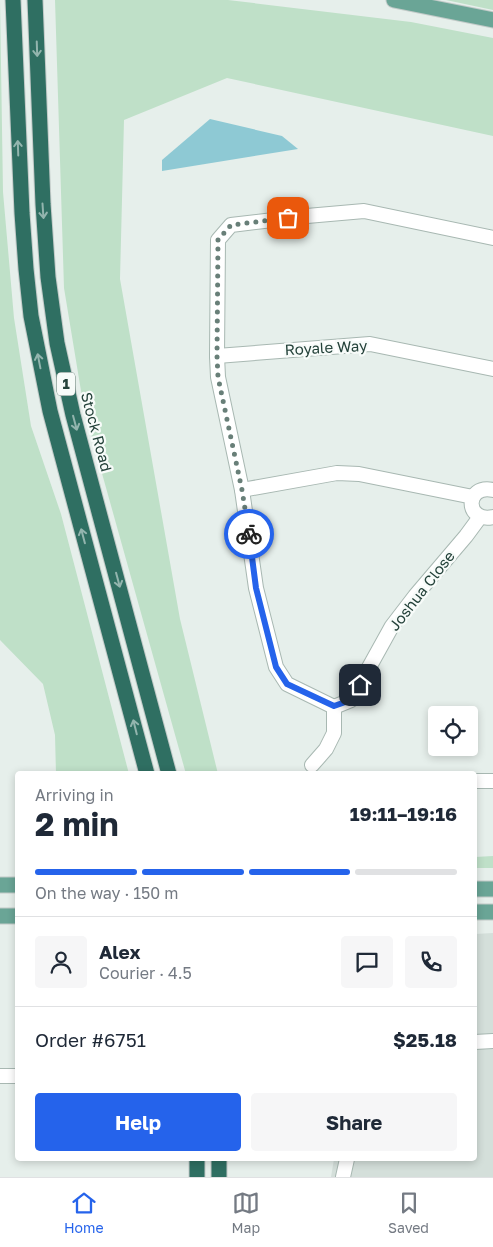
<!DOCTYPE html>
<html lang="en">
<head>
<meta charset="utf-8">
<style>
	:root { --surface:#fff; --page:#f6f6f7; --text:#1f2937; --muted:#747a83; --line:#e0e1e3; --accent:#2563eb }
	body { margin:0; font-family:"Golos Text",sans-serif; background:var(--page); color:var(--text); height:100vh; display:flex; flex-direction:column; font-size:19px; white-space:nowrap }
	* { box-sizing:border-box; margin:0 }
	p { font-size:16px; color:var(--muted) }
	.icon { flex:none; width:28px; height:28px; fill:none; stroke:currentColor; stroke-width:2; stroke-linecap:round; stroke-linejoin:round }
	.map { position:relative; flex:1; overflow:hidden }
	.panel { position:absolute; left:15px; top:771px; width:462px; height:390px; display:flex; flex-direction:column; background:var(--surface); border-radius:5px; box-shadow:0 2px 8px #0003 }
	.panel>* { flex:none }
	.fabs { position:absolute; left:428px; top:706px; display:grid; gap:10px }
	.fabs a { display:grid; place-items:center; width:50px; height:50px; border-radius:5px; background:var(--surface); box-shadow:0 2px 8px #0003; font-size:25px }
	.pin { position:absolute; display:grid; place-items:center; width:42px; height:42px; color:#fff; margin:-21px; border-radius:10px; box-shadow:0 2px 8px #0006 }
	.courier { position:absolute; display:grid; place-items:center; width:50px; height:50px; margin:-25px; border:4px solid #2563eb; border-radius:50%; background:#fff; color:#222; box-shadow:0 1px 6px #0007 }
	.summary em { font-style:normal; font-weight:700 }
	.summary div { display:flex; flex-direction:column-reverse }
	.summary { display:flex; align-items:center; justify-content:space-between; height:85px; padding:0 20px }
	h1 { font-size:32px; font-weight:700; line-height:38px }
	.bar { display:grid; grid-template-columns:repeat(4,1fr); gap:8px 5px; align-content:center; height:60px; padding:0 20px }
	.bar i { height:6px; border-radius:4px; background:var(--line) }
	.bar .active { background:var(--accent) }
	.bar p { grid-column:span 4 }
	.line { display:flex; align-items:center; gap:12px; padding:0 20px; border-top:1px solid var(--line) }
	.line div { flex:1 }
	.round { display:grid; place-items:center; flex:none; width:52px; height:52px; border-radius:5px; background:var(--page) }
	.button { display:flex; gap:10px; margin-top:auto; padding:10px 20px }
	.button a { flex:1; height:58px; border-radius:5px; background:var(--accent); color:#fff; font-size:20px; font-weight:700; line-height:58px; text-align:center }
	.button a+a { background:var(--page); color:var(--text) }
	.dock { display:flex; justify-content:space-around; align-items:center; height:70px; border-top:1px solid var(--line); background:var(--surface); font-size:14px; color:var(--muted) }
	.dock a { display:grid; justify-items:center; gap:2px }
	.dock .active { color:var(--accent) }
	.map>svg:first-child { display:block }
	.built { fill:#d4dfda }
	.green { fill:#bfe0c8 }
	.water { fill:#8ec9d4 }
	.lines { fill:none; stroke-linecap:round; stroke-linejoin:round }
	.minor-casing { stroke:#a8b8b2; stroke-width:16 }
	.major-casing { stroke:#c2cac8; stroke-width:17 }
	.highway-casing { stroke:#c2cac8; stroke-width:17 }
	.minor { stroke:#fff; stroke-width:14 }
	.major { stroke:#6aa596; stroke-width:15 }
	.highway { stroke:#2f6f62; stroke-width:15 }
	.oneway { stroke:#93b5ae }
	.done { stroke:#687f78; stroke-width:5; stroke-dasharray:0 9 }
	.route { stroke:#2563eb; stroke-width:6 }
	.labels { text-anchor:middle; stroke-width:4.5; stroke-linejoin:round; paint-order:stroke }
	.shield { fill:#f7fbf9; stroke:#637a73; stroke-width:1 }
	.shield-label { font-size:14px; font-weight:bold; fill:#24423a }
	.street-label { font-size:15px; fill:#24423a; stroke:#f7fbf9 }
</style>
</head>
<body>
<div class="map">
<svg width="493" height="1177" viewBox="0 0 493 1177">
	<rect width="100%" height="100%" fill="#e6efeb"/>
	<!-- built -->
	<polygon class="built" points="493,933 493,1177 331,1177 334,1159 475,1159 475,934"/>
	<!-- green -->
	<g class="green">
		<polygon points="0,0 3,192 14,318 31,426 61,514 129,774 56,774 55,735 43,684 0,640"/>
		<polygon points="55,0 228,0 411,22 493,38 493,136 227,78 124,120 120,279 180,619 218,774 186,774 84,409 64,288"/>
		<polygon points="446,0 493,0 493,10"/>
		<polygon points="493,856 493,868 475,868 475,857"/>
	</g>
	<!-- water -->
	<polygon class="water" points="210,119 282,136 298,149 162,171 162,160"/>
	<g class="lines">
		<defs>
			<g id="minor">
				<polyline points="217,356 370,344 493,369"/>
				<polyline points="242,490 337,473 359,474 473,497"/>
				<path d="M493,490C464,484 465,523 493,517"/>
				<polyline points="334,707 287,684 276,667 256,588 242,490 218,377 217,356 218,240 231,225 307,216 364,211 493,238"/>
				<polyline points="334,707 351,700 392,626 415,596 466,536 480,517"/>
				<polyline points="312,765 326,749 334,733 334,707"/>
				<polyline points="475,781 493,781"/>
				<polyline points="475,1042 493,1041"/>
				<polyline points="0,1076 18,1076"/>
				<polyline points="343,1177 347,1159"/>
			</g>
			<g id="major">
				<polyline points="394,0 493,20"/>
				<polyline points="0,885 18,885"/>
				<polyline points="475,889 493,889"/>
				<polyline points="475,912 493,912"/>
				<polyline points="0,916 18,916"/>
			</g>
			<g id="highway">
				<polyline points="13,0 22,213 26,269 31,316 50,411 147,774"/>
				<polyline points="35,0 43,204 48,277 57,343 73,415 169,774"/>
				<polyline points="219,1159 219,1177"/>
				<polyline points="197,1177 197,1159"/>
			</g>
		</defs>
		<!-- minor casing -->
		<use href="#minor" class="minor-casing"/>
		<!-- major casing -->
		<use href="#major" class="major-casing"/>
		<!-- highway casing -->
		<use href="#highway" class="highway-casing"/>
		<!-- minor -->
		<use href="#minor" class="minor"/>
		<!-- major -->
		<use href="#major" class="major"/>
		<!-- highway -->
		<use href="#highway" class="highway"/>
	</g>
	<!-- one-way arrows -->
	<defs><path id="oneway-shaft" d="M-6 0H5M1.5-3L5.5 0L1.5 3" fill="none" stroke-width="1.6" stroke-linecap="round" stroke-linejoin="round" transform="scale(1.25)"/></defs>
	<g class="oneway">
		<use href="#oneway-shaft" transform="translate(37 49) rotate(88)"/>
		<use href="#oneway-shaft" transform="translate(18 148) rotate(-92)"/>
		<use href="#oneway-shaft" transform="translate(43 211) rotate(86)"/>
		<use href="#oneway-shaft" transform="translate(39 361) rotate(-101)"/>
		<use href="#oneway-shaft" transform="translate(75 423) rotate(75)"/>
		<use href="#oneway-shaft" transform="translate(83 536) rotate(-105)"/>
		<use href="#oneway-shaft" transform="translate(118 580) rotate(75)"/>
		<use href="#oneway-shaft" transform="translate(135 727) rotate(-104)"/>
	</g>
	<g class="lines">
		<!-- done -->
		<polyline class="done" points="249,534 242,490 218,377 217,356 218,240 231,225 288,218"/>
		<!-- route -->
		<polyline class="route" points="249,534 256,588 276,667 287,684 334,706 351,700 360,685"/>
	</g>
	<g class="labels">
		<!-- shield labels -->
		<rect class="shield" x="57" y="372.5" width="18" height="23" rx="4"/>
		<g class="shield-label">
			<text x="66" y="389">1</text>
		</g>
		<!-- street labels -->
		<g class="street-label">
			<text transform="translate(326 348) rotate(-3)" y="5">Royale Way</text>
			<text transform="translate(96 432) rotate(75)" y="5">Stock Road</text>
			<text transform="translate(422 591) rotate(-52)" y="5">Joshua Close</text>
		</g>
	</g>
</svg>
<div class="fabs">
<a><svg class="icon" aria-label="locate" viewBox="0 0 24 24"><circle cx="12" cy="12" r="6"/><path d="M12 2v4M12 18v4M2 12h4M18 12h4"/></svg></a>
</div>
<div class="pin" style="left:288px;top:218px;background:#ea580c"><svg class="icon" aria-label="bag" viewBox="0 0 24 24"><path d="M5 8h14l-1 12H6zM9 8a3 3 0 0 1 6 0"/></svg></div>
<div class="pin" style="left:360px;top:685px;background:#1f2937"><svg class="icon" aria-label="home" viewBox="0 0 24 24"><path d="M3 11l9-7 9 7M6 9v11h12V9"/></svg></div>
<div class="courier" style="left:249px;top:534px"><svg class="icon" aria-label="bike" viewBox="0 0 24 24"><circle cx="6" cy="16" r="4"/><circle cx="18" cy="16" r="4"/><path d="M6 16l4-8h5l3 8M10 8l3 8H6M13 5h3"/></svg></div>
<section class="panel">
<div class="summary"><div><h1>2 min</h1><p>Arriving in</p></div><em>19:11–19:16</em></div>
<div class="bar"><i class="active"></i><i class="active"></i><i class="active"></i><i></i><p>On the way · 150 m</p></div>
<div class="line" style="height:90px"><a class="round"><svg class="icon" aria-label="person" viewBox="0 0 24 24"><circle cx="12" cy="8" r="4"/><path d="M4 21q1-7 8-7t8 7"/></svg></a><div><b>Alex</b><p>Courier · 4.5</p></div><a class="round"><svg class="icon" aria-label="chat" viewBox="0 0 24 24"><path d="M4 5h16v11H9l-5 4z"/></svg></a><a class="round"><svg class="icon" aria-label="phone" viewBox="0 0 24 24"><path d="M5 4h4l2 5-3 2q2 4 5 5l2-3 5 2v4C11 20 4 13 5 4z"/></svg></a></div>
<div class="line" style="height:65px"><div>Order #6751</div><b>$25.18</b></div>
<div class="button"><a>Help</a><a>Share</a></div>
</section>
</div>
<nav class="dock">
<a class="active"><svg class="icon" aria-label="home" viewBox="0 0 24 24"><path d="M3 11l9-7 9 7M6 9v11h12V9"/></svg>Home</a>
<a><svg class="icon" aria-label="map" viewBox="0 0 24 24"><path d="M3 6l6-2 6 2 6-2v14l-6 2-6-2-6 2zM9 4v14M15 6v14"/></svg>Map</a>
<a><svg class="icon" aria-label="saved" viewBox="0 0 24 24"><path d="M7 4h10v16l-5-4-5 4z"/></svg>Saved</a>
</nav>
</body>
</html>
